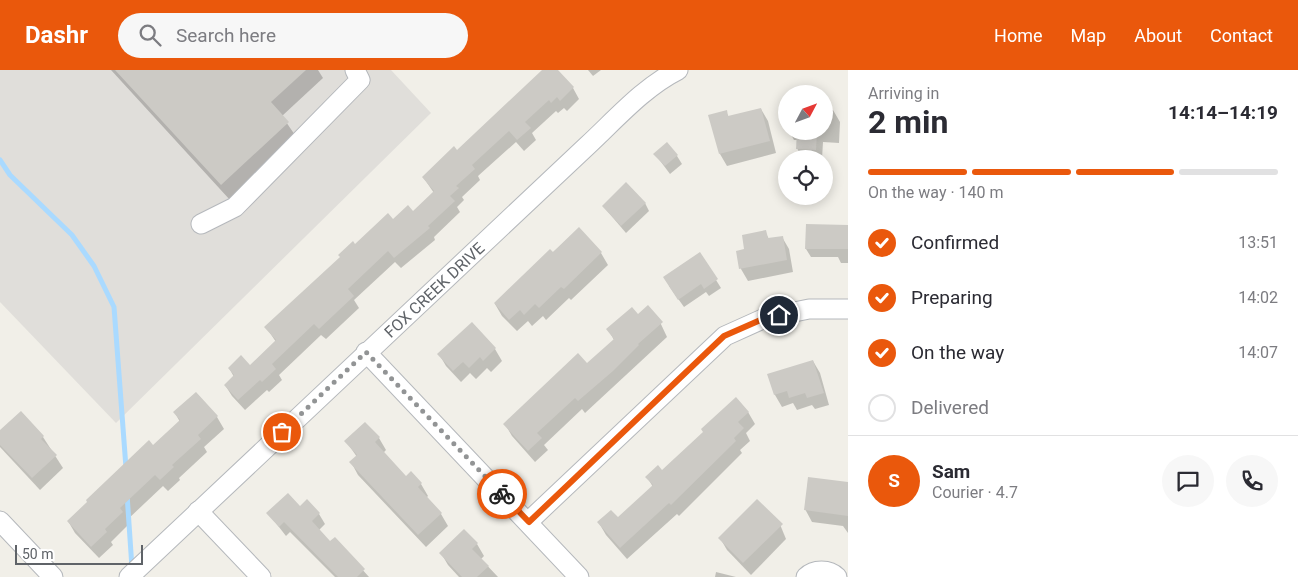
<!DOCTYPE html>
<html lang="en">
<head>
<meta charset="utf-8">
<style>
	:root { --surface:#fff; --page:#f7f7f7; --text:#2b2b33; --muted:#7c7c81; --line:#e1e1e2; --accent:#ea580c }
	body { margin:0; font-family:Roboto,sans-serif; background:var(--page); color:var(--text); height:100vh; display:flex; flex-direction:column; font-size:19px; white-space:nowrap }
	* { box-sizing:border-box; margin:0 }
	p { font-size:16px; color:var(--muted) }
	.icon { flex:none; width:28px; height:28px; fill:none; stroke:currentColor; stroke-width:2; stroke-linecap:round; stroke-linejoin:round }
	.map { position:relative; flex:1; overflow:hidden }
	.panel { display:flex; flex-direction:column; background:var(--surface); width:450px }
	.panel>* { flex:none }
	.needle { width:32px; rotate:49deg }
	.controls { position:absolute; left:778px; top:15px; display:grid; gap:10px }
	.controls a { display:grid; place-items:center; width:55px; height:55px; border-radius:50%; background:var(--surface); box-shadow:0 2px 12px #0003; font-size:25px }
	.scale { position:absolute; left:15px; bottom:12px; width:128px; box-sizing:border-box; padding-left:5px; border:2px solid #5f6368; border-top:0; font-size:14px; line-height:18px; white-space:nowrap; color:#5f6368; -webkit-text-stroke:4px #fff; paint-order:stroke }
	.pin { position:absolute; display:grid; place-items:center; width:42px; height:42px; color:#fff; margin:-21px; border:2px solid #fff; border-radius:50%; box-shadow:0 1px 5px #0007 }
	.courier { position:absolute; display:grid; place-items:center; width:50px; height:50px; margin:-25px; border:4px solid #ea580c; border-radius:50%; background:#fff; color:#222; box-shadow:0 1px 6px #0007 }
	.summary em { font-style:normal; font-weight:700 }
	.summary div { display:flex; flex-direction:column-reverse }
	.summary { display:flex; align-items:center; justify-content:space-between; height:85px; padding:0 20px }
	h1 { font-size:32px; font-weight:700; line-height:38px }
	.bar { display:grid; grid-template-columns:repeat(4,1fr); gap:8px 5px; align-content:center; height:60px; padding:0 20px }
	.bar i { height:6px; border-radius:4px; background:var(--line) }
	.bar .selected { background:var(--accent) }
	.bar p { grid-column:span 4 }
	.line { display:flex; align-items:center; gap:12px; padding:0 20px; border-top:1px solid var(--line) }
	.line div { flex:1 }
	.round { display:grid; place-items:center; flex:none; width:52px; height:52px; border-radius:26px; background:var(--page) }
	ol { padding:0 20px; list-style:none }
	li { display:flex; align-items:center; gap:15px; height:55px }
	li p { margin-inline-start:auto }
	li .icon { padding:5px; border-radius:50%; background:var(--accent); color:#fff; stroke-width:4 }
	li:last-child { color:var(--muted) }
	li i { width:28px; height:28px; border:2px solid var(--line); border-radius:50% }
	header { display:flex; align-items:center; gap:30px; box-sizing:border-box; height:70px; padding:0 25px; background:var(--accent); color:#fff }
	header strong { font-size:24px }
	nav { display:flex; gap:28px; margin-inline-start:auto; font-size:18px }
	.search { width:350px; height:45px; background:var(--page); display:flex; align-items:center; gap:12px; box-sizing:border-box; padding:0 18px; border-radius:28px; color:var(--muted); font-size:19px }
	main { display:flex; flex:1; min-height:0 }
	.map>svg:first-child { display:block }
	.industrial { fill:#e0deda }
	.shadow { fill:#0003 }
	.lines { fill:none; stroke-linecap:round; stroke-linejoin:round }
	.stream { stroke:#aadaff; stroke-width:5 }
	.building { fill:#cccac5 }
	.minor-casing { stroke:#b5b8bc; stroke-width:21 }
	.minor { stroke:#fff; stroke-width:19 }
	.done { stroke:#929495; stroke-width:5; stroke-dasharray:0 9 }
	.route { stroke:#ea580c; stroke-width:6 }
	.labels { text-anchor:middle; stroke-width:4; stroke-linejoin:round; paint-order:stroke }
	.street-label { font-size:16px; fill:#5f6368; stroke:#fff }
</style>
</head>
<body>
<header>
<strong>Dashr</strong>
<div class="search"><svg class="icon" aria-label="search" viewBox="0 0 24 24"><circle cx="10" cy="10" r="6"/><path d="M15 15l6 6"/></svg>Search here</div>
<nav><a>Home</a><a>Map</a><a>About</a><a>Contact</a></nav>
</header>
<main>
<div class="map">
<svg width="848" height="507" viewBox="0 0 848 507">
	<rect width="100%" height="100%" fill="#f1efe8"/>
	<!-- industrial -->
	<polygon class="industrial" points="0,0 391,0 431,43 116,353 0,232"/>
	<!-- shadow -->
	<g class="shadow">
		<polygon points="111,0 318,0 323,8 282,46 297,68 230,130"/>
		<polygon points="544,0 556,0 573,18 579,29 567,41 564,38 558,43 556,41 532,63 536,70 524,81 516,72 478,106 480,110 462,127 464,130 457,137 460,142 434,167 435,170 401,198 395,192 354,230 359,238 326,269 321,265 279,305 282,310 269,322 267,320 245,340 232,326 225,315 234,307 229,298 250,296 276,272 266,257 355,176 393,151 413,142 434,123 423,107 457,81"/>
		<polygon points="588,0 601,0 593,6"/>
		<polygon points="761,39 768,51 776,83 727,96 720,84 726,42 729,47"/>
		<polygon points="824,40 833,40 840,52 839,73 823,72 822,89 803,89 797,78 798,70 794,70 789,61 824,61"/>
		<polygon points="655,84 677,86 682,94 670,104"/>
		<polygon points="645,133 649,141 626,163 603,136"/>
		<polygon points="807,156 848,156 848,193 841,193 838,187 811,187 806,179"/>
		<polygon points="579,159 601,183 608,195 571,230 569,228 546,250 543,246 532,256 528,251 517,261 502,246 495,234"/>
		<polygon points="765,162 769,169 782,167 789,179 793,202 748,211 741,199 737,182 746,180"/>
		<polygon points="716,210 721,218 709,226 706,222 684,237 669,216"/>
		<polygon points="637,246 659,250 667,267 585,343 582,339 544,375 548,380 535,392 512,366 505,354 587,295 614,270 608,259"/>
		<polygon points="472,254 495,279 502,291 491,302 487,298 476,309 470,303 461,312 446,296 439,284"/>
		<polygon points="813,291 820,303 829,335 815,339 812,335 797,340 793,333 782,337 775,325 769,305"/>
		<polygon points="196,323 217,347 224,359 204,377 207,382 179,408 180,410 168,421 163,416 127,450 129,454 111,472 113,475 99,488 75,463 68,451 180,352 175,343"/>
		<polygon points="748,342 755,354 746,363 750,371 740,380 742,383 679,446 677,444 627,489 606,465 599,453 618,449 653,417 647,407 662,402"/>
		<polygon points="20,343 43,367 63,398 40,420 0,377 0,362"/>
		<polygon points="365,353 379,368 386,380 383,383 406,407 421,414 428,426 426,428 441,444 448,456 426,477 358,405 351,392 357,387 346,371"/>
		<polygon points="809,408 848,413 848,463 843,456 812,452 805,439"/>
		<polygon points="300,438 319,444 325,454 319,460 330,473 335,469 369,507 335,507 290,462 286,466 268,443"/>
		<polygon points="779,452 786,469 751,505 727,480 720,468"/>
		<polygon points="477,474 484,486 481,489 498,507 459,507 448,495 441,483"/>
		<polygon points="716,502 736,507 715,507"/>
	</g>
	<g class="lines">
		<!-- stream -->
		<g class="stream">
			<polyline points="0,90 10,105 72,165 94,196 114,237 126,398"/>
			<polyline points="127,424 132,498"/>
		</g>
	</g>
	<!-- building -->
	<g class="building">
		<polygon points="115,0 306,0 271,32 289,52 221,115"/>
		<polygon points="542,0 558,0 574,17 560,31 557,27 551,33 549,30 525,52 531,58 517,70 509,61 472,95 475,99 456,116 459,118 450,126 455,131 428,156 430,158 394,188 388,181 348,219 354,226 319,259 314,254 272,294 276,299 262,312 260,310 238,330 224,315 234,305 228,298 241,285 250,295 276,270 264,257 340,187 338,185 353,171 355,174 388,143 393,149 408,135 413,141 434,121 422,107 454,76 457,80"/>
		<polygon points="761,38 770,71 719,84 708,45 727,40 728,46"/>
		<polygon points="797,61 817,61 816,80 796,79"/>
		<polygon points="667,72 678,85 665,96 653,84"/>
		<polygon points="626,112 646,133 621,156 602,136"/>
		<polygon points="806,154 848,155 848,179 805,179"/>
		<polygon points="579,157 602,182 564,219 561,217 539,238 535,234 524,245 520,240 509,250 494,233 550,179 553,182"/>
		<polygon points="766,160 768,168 783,166 787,190 739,199 736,181 744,179 742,165"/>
		<polygon points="700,182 718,209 704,219 701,214 678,230 663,207"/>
		<polygon points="648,235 663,252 638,274 639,275 613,301 578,331 575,328 537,363 542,368 528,381 503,354 578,283 587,293 614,269 606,259 632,237 638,244"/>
		<polygon points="472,252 496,278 483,291 480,287 469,298 463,292 453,301 437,284"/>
		<polygon points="813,290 824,323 807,328 805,323 789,328 787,321 774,325 767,304"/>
		<polygon points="196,322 218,346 198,365 201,369 172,395 174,397 160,410 155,405 120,438 123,442 105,459 107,462 91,477 67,451 87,432 86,430 149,370 153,375 180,350 173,342"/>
		<polygon points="736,327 749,342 738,352 744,358 734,368 736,371 671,435 669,433 620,478 597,452 611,440 618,447 653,415 645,407 658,395 662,400 703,362 701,359"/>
		<polygon points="21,341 44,366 41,369 57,385 32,408 0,375 0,360"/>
		<polygon points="365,352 380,367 375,372 406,406 411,401 422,413 418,417 442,443 418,465 349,392 357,385 344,371"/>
		<polygon points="808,407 848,412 848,446 804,440"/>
		<polygon points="288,423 300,436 307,429 320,443 312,451 330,471 335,467 365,499 357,507 338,507 284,452 279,457 266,443"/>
		<polygon points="757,429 783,454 743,493 718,468"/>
		<polygon points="464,459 478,473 472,479 489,496 477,507 462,507 439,483"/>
	</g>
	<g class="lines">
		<defs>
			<g id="minor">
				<polyline points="201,154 235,137 360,10 355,0"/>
				<polyline points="366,282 579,507"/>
				<polyline points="198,441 261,507"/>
				<polyline points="0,451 53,507"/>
				<polyline points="529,451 725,266 765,248 809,239 848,239"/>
				<path id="s1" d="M129,507L588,75C616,49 644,17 678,0"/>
				<path d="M806,507C814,499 829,499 837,507"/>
			</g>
		</defs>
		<!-- minor casing -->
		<use href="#minor" class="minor-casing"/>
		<!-- minor -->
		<use href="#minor" class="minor"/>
	</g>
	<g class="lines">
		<!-- done -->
		<polyline class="done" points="282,362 366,282 502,424"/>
		<!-- route -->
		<polyline class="route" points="502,424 529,452 724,266 765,248 779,245"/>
	</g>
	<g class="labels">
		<!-- street labels -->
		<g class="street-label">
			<text dy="6" stroke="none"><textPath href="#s1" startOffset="419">FOX CREEK DRIVE</textPath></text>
		</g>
	</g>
</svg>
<div class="controls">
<a><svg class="needle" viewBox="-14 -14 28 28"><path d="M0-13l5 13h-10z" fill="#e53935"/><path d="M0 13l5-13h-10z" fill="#7c7c81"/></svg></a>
<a><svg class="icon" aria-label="locate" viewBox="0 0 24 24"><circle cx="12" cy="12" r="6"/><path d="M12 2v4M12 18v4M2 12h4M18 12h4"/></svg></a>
</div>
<div class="scale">50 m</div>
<div class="pin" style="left:282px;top:362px;background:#ea580c"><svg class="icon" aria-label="bag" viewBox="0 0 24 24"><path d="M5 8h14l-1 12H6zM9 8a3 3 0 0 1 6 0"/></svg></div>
<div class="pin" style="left:779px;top:245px;background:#1f2937"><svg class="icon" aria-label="home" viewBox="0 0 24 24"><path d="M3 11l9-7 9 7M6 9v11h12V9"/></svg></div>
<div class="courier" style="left:502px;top:424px"><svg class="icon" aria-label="bike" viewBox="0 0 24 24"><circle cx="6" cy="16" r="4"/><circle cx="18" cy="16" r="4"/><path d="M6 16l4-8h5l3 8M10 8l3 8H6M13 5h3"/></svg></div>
</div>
<section class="panel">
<div class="summary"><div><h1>2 min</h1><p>Arriving in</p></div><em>14:14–14:19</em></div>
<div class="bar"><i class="selected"></i><i class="selected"></i><i class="selected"></i><i></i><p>On the way · 140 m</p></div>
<ol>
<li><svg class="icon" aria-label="check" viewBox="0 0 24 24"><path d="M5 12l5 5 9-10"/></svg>Confirmed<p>13:51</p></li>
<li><svg class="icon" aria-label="check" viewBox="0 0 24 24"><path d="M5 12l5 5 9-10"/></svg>Preparing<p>14:02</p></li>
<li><svg class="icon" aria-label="check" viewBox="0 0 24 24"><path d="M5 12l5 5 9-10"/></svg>On the way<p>14:07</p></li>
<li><i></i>Delivered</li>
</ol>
<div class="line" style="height:90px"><b class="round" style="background:var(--accent);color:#fff">S</b><div><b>Sam</b><p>Courier · 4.7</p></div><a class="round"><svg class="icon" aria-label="chat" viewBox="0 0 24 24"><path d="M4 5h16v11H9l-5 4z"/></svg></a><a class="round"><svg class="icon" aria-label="phone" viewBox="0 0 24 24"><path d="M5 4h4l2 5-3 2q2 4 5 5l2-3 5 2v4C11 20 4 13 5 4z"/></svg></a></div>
</section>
</main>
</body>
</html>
